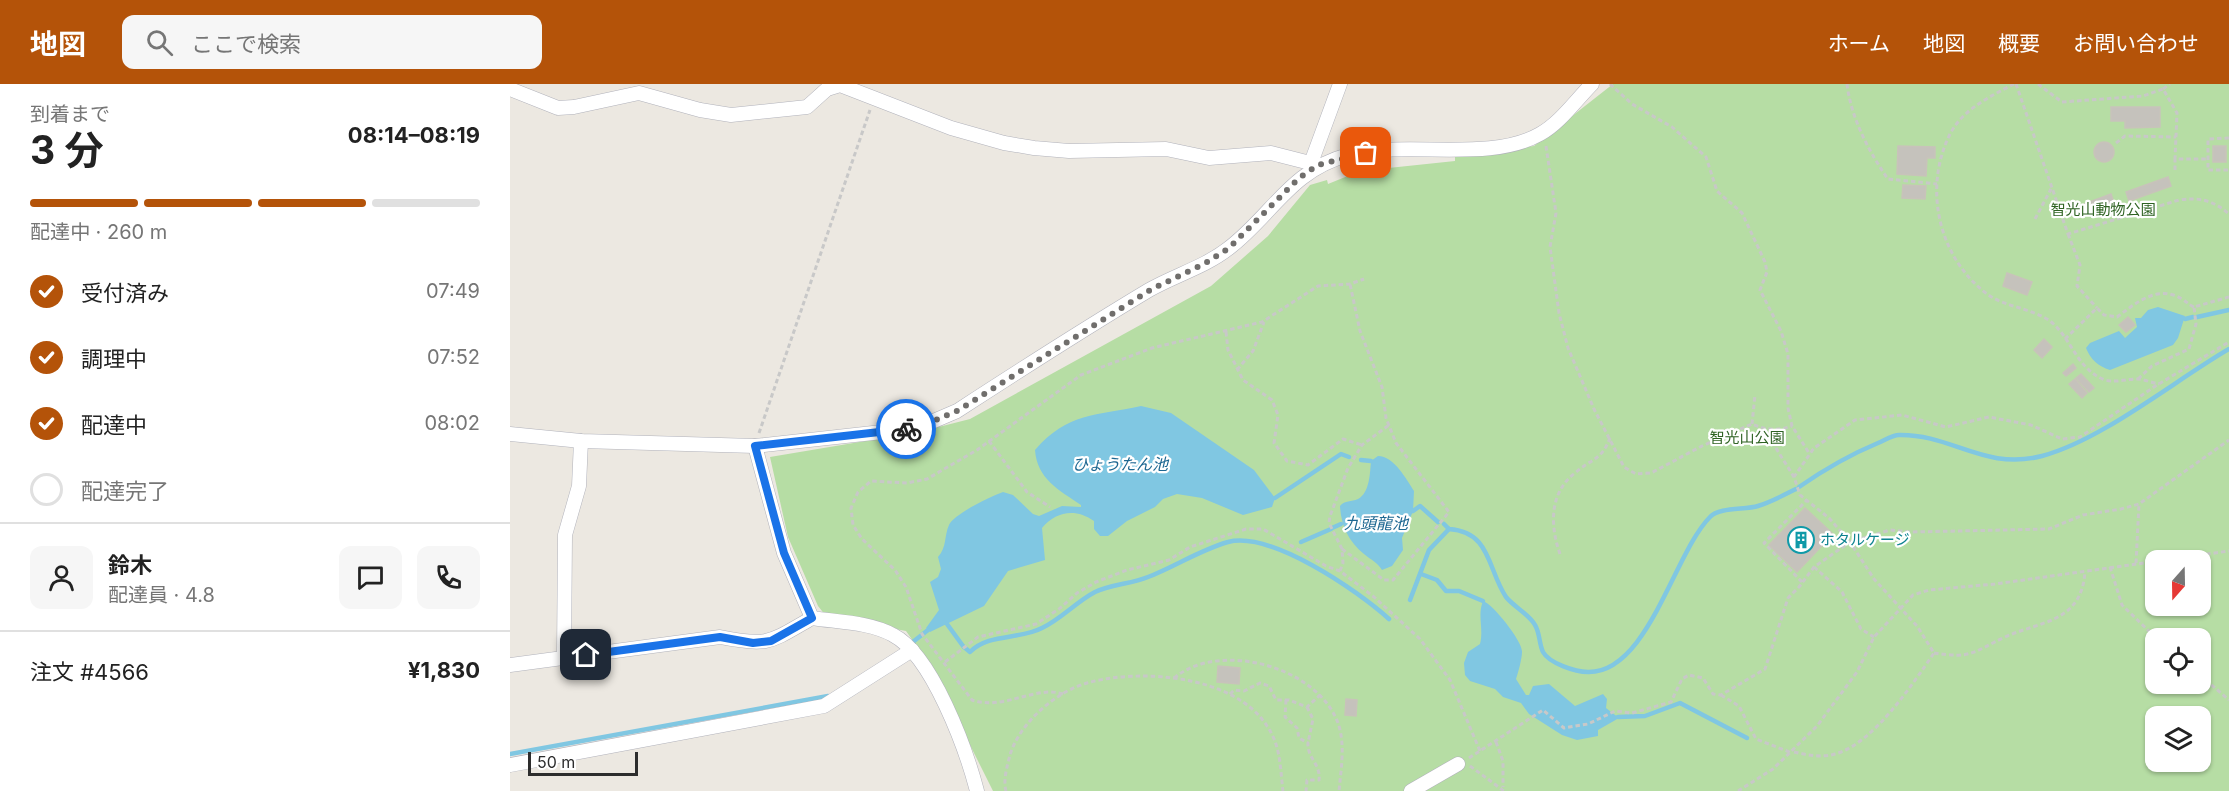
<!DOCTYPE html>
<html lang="ja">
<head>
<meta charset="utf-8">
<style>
	:root { --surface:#fff; --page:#f6f6f6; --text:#222; --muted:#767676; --line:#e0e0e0; --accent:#b45309 }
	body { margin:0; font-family:Inter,"Noto Sans JP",sans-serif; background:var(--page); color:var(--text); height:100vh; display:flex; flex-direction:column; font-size:22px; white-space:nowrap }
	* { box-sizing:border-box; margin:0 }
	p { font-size:20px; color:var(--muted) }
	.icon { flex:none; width:33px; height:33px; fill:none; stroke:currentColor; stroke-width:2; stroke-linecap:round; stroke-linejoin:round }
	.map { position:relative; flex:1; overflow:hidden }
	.sheet { display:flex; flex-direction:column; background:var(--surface); width:510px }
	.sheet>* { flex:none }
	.needle { width:39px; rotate:200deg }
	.fabs { position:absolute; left:1635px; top:466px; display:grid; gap:12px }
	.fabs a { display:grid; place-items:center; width:66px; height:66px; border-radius:12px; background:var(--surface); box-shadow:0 2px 4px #0004; font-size:30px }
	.scale { position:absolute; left:18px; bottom:15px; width:110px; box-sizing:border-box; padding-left:6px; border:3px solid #2d2d2d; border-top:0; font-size:16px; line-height:21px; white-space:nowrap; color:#2d2d2d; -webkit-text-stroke:4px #fff; paint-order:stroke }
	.pin { position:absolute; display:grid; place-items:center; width:51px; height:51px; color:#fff; margin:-26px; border-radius:12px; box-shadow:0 3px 9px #0006 }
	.courier { position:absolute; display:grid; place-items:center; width:60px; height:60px; margin:-30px; border:4px solid #1a73e8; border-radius:50%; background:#fff; color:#222; box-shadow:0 2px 8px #0007 }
	.head em { font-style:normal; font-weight:700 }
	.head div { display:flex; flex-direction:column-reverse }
	.head { display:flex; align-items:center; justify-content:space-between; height:102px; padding:0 30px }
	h1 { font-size:39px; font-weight:700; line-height:45px }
	.bar { display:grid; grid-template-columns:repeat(4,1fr); gap:9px 6px; align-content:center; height:72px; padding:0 30px }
	.bar i { height:8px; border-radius:4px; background:var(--line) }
	.bar .selected { background:var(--accent) }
	.bar p { grid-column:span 4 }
	.line { display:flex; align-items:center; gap:15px; padding:0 30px; border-top:2px solid var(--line) }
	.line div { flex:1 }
	.round { display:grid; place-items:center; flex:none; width:63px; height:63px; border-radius:12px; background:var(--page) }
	ol { padding:0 30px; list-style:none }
	li { display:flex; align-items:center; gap:18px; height:66px }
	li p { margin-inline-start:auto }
	li .icon { padding:6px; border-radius:50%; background:var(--accent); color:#fff; stroke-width:4 }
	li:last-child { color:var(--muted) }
	li i { width:33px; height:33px; border:3px solid var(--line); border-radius:50% }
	header { display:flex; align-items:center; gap:36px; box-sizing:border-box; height:84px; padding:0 30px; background:var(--accent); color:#fff }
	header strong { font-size:28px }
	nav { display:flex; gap:33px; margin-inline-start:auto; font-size:21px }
	.search { width:420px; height:54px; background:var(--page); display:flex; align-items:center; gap:15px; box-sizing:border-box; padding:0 21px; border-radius:12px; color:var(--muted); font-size:22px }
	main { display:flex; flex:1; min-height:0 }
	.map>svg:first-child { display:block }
	.green { fill:#b6dda4; fill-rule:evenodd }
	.water { fill:#80c7e2 }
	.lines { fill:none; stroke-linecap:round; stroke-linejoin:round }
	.stream { stroke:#80c7e2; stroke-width:4.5 }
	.building { fill:#c5c2bc; stroke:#c8c3ba; stroke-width:1.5 }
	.minor-casing { stroke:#b1b2bb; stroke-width:15 }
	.path { stroke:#c8c8c8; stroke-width:3; stroke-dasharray:4.5 3; stroke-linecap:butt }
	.minor { stroke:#fff; stroke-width:14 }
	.done { stroke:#706e6c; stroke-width:6; stroke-dasharray:0 10.8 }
	.route { stroke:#1a73e8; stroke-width:8 }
	.labels { text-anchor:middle; stroke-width:4.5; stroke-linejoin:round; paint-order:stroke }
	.park-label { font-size:15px; fill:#2f6323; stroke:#fff }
	.culture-label { font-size:15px; fill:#0d838f; stroke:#fff; text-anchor:start }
	.water-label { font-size:16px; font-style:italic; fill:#1d6791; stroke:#fff }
</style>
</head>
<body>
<header>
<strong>地図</strong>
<div class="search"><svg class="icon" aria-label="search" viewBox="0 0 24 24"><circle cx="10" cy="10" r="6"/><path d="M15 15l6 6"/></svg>ここで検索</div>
<nav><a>ホーム</a><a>地図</a><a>概要</a><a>お問い合わせ</a></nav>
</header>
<main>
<section class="sheet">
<div class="head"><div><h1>3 分</h1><p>到着まで</p></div><em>08:14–08:19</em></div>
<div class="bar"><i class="selected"></i><i class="selected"></i><i class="selected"></i><i></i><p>配達中 · 260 m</p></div>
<ol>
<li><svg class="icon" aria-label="check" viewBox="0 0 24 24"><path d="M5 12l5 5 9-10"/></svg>受付済み<p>07:49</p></li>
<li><svg class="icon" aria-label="check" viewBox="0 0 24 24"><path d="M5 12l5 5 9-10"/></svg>調理中<p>07:52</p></li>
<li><svg class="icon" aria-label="check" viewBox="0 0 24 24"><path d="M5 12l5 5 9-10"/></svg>配達中<p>08:02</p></li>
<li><i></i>配達完了</li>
</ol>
<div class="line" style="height:108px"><a class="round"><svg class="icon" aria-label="person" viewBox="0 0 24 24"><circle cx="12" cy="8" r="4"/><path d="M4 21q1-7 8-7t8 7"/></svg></a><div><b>鈴木</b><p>配達員 · 4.8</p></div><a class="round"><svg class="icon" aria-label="chat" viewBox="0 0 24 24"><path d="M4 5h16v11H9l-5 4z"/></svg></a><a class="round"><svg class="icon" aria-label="phone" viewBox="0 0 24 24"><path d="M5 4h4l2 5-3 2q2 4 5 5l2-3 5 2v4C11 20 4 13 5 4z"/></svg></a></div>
<div class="line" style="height:78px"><div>注文 #4566</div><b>¥1,830</b></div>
</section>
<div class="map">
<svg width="1719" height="707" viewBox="0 0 1719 707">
	<rect width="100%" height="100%" fill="#ece8e1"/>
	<!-- green -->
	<path class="green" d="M1103,0H1719V707H483L420,581L396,547L316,532L308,522L278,453L260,373L409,348L460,335L701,202L758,152L800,101L817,96L818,100L850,87L945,77V72L1024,62ZM1646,477H1690V522H1646ZM1646,555H1690V600H1646ZM1646,633H1690V678H1646Z"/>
	<!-- water -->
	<g class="water">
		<path d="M1648,223L1675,232L1668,254L1663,261L1600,286C1588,282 1581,276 1576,264L1580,259L1609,247L1615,254L1627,243L1625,234H1631L1638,226Z"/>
		<path d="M631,322L661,329L744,386L765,414L762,423L733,431L692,414L667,410L653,415L645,423L617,437L598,452H590L584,445V437C566,424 546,427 532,444L535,476L498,487L474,522L420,548L416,544L429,526L420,498L428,493L431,485L428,473C437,463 434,452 439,441C444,430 481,412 493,408L503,411L523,430L529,432L552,422L571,423V421C549,406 527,395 525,366C558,328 586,332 631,322Z"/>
		<path d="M868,372C884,372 896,395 904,407L903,427L892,454L893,466L882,482L872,486C867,478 861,476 854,470C838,457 831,441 830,422C835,416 841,418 848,415C860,409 860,388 861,377Z"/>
		<path d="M973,517C983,520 1013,558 1012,568C1012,575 1008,589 1006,595L1016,611H1019L1023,602L1039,600L1065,622L1093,610L1097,615L1096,624L1109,634L1088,646V652L1067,656L1052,651L1019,630L1011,619L993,613L985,605L960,597L955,591L954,579L958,568L970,560C974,544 967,532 973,517Z"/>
	</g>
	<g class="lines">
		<!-- stream -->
		<g class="stream">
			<polyline points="1687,233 1719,226"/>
			<polyline points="1675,235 1683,233"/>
			<polyline points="851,376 861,377"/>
			<path d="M1289,403C1315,385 1339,371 1368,359C1375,356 1383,351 1389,351C1442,350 1474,387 1532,372C1592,356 1664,297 1719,265"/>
			<polyline points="765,414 831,370 839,373"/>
			<polyline points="903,427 910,422 928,438"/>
			<path d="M934,440L939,445C981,448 977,484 996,513C1004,523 1019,530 1025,541C1030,549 1029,560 1033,568C1039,579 1065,588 1078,588C1138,589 1164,469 1200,433C1209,423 1235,426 1248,422C1261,418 1274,411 1286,405"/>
			<polyline points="822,444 831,440"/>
			<polyline points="791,458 821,445"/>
			<polyline points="911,490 927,496 936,507 949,507 973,517"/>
			<polyline points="900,516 919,466 939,445"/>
			<polyline points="437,540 453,562"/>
			<polyline points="399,561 418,546"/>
			<path d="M454,563L460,568C479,549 509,556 532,544C551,535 566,518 585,508C602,500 621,500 638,493C664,483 690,466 718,458C761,447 847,506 879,535"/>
			<polyline points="1108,633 1135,632 1170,619 1237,654"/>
			<polyline points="0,670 318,612"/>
		</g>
	</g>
	<!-- building -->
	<g class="building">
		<polygon points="1601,23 1650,23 1650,43 1615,44 1615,37 1601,37"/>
		<circle cx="1594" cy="68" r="10"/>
		<polygon points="1388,62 1425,63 1425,74 1417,74 1416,92 1387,90"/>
		<rect x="1703" y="62" width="13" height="16"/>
		<polygon points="1658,93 1661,102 1619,117 1616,108"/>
		<polygon points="1393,101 1416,102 1415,115 1392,114"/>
		<polygon points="1601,110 1605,122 1578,131 1574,120"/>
		<polygon points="1497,189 1522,198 1517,211 1493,202"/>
		<polygon points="1618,233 1625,241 1616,248 1609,241"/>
		<polygon points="1534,255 1542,263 1532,274 1524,266"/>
		<polygon points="1563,280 1566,284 1556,292 1553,289"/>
		<polygon points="1571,290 1584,304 1579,308 1566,294"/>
		<polygon points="1565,295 1577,309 1572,314 1559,300"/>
		<polygon points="1295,424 1323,450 1287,488 1259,461"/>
		<polygon points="708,582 730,584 729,600 707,598"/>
		<polygon points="836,615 847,616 846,632 835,631"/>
	</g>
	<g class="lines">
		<defs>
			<g id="minor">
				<polyline points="0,5 48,24 64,23 129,9 190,26 221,31 297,23 317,5 330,1 441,44 494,59 524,64 559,67 656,65 699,74 761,69 808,81"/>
				<polyline points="801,79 830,0"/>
				<path d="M0,350L71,357L245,362L390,346L419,339L447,327C510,286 574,245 639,206C665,191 695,183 719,164C762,131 781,86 838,71C898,56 979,79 1030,50C1050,39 1066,16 1082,0"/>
				<path d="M245,362L274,469L302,534C327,538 360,538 383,551C422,571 456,665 467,707"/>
				<polyline points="54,573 55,451 69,402 71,357"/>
				<path d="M0,581L210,553C259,563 260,558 302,534"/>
				<polyline points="0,681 314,622 402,566"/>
				<polyline points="901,707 948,680"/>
			</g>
		</defs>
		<!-- minor casing -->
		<use href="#minor" class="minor-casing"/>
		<!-- path -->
		<g class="path">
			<polyline points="1100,0 1122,20 1162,43 1196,73 1207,107 1232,129 1255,178 1257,188 1250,206 1271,247 1278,270 1278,324 1282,342 1299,369"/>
			<path d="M1337,0C1341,34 1359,68 1378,95L1427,100"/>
			<path d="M1504,0C1481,12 1453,25 1440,50C1413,104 1428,173 1477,210C1495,223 1521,224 1540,237C1562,254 1566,285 1595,296C1606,299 1616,295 1627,295C1634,295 1642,299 1649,300"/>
			<path d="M1506,0L1558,150L1669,116C1689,113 1703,116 1719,130"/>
			<polyline points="1528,0 1552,18 1633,12 1653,5 1667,29 1665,75 1698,75"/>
			<polyline points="1653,5 1660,0"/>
			<polyline points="1719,54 1698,55 1698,86 1719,86"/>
			<polyline points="1606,59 1615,52 1666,53"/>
			<path d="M1036,62L1046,129L1040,163L1049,229L1058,264L1084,325L1114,383L1126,390L1141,389L1192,362L1242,340C1255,346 1268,347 1282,342"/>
			<polyline points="1665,86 1665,75"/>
			<polyline points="1525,135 1541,105"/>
			<polyline points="1558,150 1570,181 1567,202 1587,224"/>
			<polyline points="716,248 718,266 733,296 762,316 768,331 764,359 777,377 798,381 833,355 852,361"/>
			<path d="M1555,255L1587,224L1594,231L1607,233C1626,219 1648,200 1672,215C1677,218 1679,221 1684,223"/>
			<polyline points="727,286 743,267 754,238"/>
			<polyline points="1628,295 1642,282 1679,265 1686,240 1684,223 1719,213"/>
			<polyline points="1242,340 1245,311"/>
			<polyline points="1254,345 1284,393"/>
			<polyline points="249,349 360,26"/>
			<polyline points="479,357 517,408 540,423"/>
			<polyline points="832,465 819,439 820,432 838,384 852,361 879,341"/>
			<path d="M1050,470C1040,442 1039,409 1065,389C1082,374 1091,377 1100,354"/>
			<polyline points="1626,479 1629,420"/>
			<polyline points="1304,483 1332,508 1351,545 1364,553"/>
			<polyline points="1600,483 1612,521 1647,555"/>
			<polyline points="830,487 833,479 832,465 874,496 883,496 939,428 886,359 876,334 872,303 850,247 840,200"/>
			<polyline points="1292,498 1254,459 1297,416"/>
			<path d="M1424,569C1462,575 1463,568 1495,553C1530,537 1572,539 1575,487"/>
			<polyline points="435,578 468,553 526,540 549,525 567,509 586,498 617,486 659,476 680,463 736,445 753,445 816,482 830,487 864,513 910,555 940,596 970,667"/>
			<polyline points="1690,591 1719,616"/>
			<path d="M664,594C711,555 811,584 829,642C835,662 831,686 829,707"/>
			<path d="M553,610C526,601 493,627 462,616L412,550L396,503L385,486L352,455L343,441L341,424L348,408L361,397L397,399L417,395L467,366L571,291L642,264L752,238L808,202L840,200L854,195"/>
			<polyline points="720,610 724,606 734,607 750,599 759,602 766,616 779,616 797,623 810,611"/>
			<polyline points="1211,611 1229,622 1246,655 1282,669"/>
			<path d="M776,616L775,633L787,644L789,654L798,659C797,674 811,680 809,696H797L796,707"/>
			<polyline points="797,623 803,635 798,659"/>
			<polyline points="986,658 993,677 993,703"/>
			<path d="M1284,668C1298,671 1311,674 1325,670C1363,660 1402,601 1424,569L1407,542L1364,495L1340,458L1319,434L1290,411L1284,393L1304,364L1345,336L1392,331L1436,343L1479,333L1521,341L1552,355L1570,353L1647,301L1719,258"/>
			<polyline points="959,674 1033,626 1054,644 1078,640 1105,627 1122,629 1161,618 1172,595 1179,591 1193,594 1203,610 1211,611 1255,585 1278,514 1289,503 1304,483 1340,458 1380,446 1401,448 1539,445 1573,431 1611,425 1629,420 1719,356"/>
			<polyline points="960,682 994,707"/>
			<path d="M496,707C493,697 497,682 500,671C509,640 545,608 577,599C630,584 724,591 757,642C771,662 770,684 773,707"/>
			<polyline points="1228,707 1263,685 1307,642 1347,588 1364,553 1403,511 1419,506 1485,500 1719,467"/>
		</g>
		<!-- minor -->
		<use href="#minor" class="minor"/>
	</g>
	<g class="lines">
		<!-- done -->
		<polyline class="done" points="396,345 419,339 447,327 642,205 694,180 719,164 789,94 808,81 856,69"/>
		<!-- route -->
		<polyline class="route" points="76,571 210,553 243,559 261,557 302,534 274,469 245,362 396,345"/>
	</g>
	<!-- icons -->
	<defs>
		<symbol id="building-ring" viewBox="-11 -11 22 22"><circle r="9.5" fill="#fff" stroke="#0f9aa8" stroke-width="1.5"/><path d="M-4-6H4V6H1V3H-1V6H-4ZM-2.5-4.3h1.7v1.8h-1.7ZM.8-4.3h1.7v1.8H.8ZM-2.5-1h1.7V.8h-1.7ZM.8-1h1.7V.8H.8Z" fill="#0f9aa8"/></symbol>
	</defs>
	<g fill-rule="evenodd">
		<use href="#building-ring" x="1276" y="441" width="30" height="30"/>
	</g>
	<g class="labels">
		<!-- park labels -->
		<g class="park-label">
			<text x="1593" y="131">智光山動物公園</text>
			<text x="1237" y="359">智光山公園</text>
		</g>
		<!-- culture labels -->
		<g class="culture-label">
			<text x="1310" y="461">ホタルケージ</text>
		</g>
		<!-- water labels -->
		<g class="water-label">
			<text x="610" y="386">ひょうたん池</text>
			<text x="866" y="445">九頭龍池</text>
		</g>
	</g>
</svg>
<div class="fabs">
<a><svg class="needle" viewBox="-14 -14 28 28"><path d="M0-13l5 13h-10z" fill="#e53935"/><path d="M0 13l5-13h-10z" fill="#767676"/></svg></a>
<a><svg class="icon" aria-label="locate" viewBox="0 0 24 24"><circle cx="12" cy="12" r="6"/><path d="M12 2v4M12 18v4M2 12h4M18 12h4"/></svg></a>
<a><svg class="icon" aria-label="layers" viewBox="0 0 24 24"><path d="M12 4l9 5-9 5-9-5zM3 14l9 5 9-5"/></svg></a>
</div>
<div class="scale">50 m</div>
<div class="pin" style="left:856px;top:69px;background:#ea580c"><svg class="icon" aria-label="bag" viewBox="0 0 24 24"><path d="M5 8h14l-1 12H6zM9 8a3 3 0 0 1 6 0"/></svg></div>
<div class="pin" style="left:76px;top:571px;background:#1f2937"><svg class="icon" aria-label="home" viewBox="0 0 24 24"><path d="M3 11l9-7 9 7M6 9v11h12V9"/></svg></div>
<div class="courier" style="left:396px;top:345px"><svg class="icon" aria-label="bike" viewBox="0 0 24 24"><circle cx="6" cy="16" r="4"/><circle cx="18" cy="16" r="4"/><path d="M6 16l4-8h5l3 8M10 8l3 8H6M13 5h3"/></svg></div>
</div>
</main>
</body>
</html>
